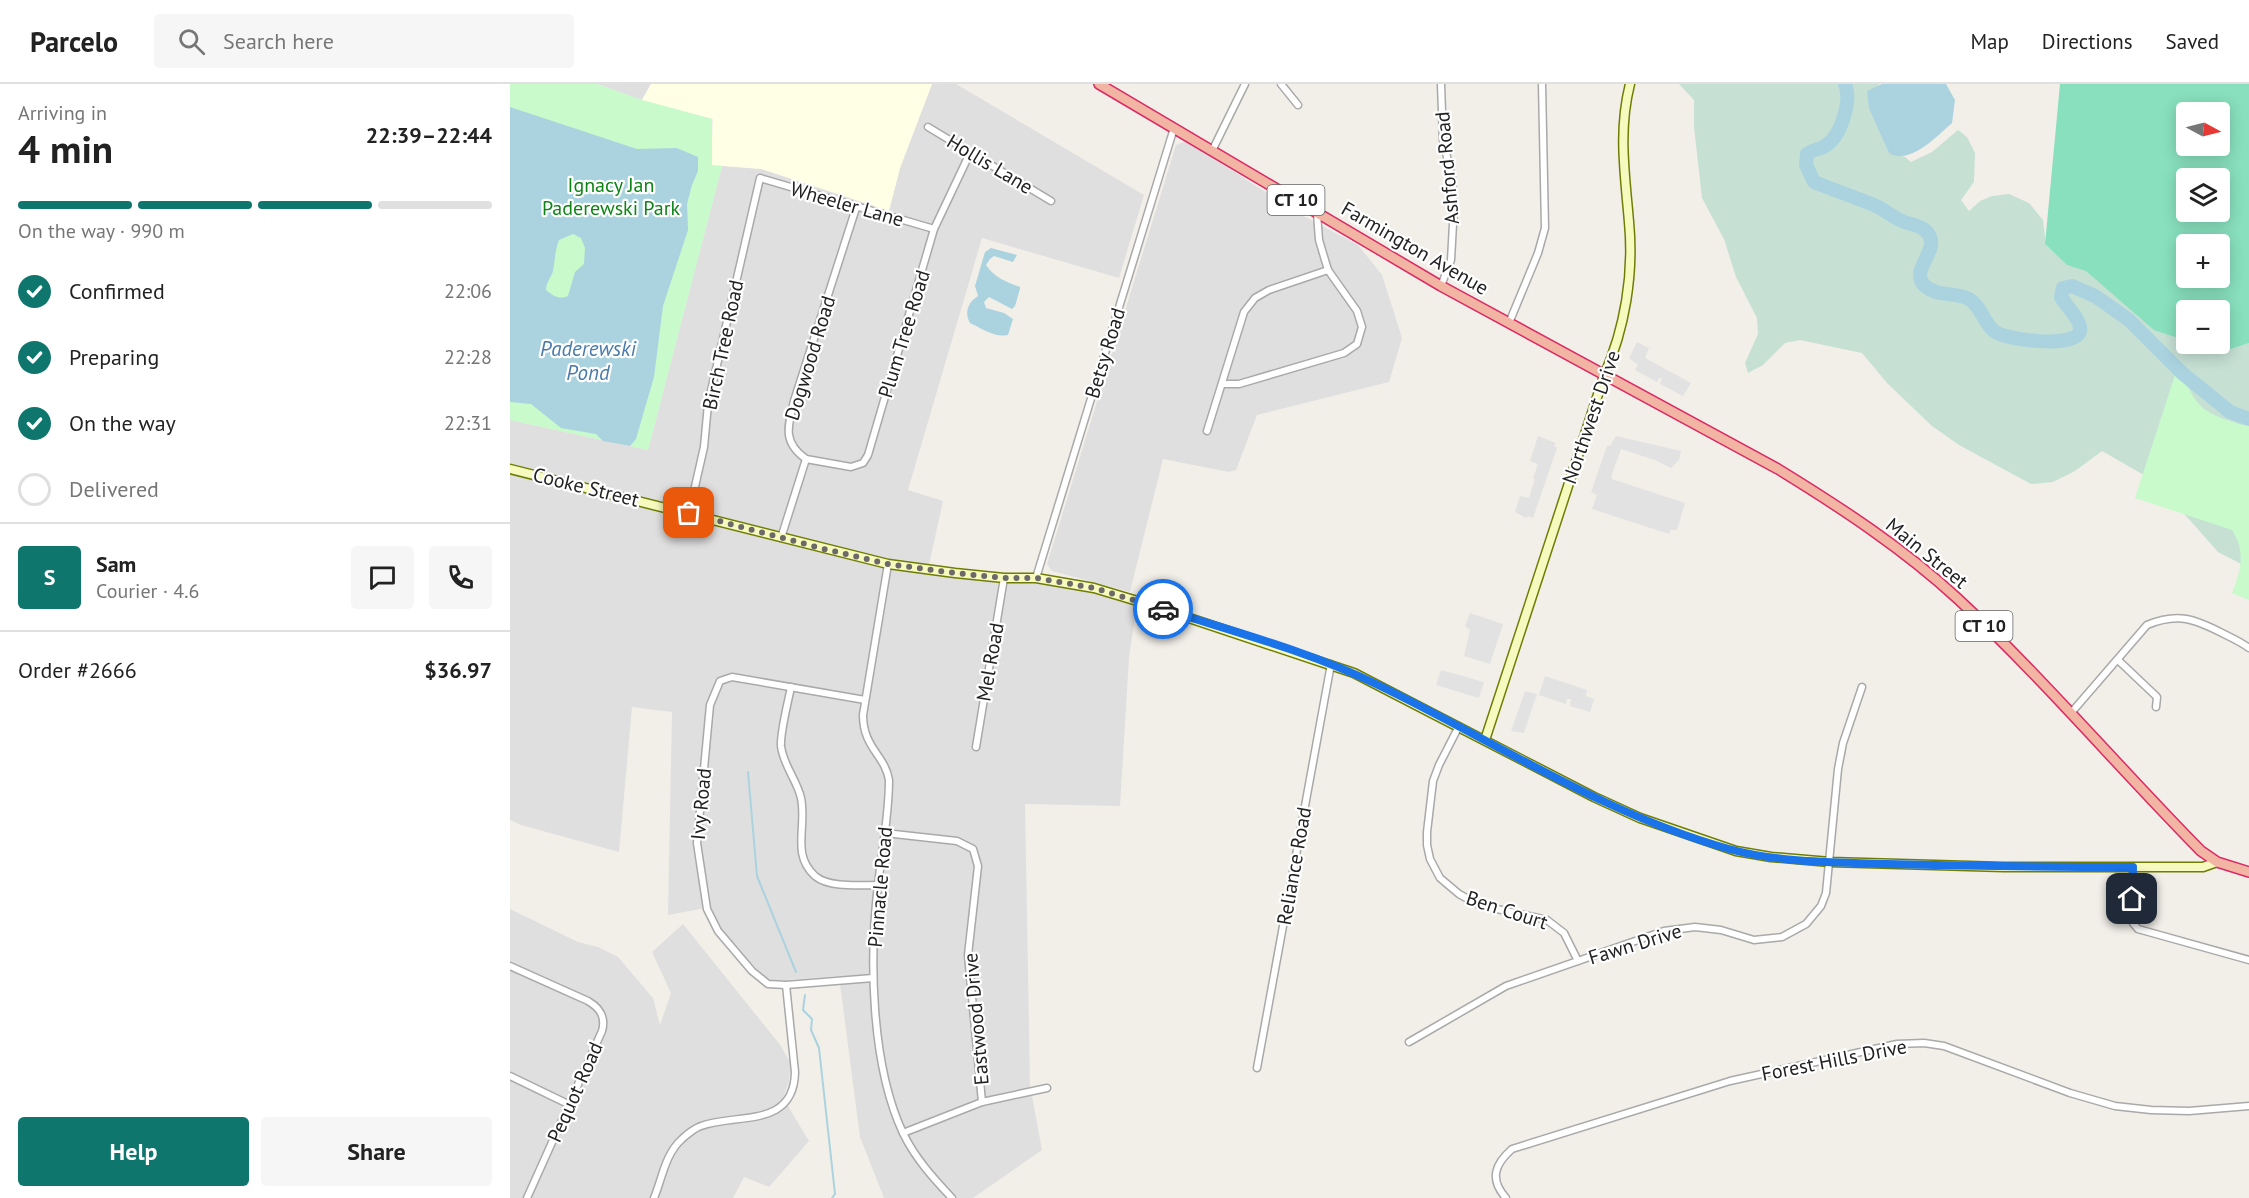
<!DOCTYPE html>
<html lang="en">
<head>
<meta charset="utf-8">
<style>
	:root { --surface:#fff; --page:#f6f6f6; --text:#222; --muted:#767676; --line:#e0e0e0; --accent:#0f766e }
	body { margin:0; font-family:"PT Sans",sans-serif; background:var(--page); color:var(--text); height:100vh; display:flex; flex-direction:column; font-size:22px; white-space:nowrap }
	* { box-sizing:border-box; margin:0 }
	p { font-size:20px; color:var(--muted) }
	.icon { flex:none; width:33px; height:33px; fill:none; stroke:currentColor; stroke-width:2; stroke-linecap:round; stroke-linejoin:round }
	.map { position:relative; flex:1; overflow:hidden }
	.details { display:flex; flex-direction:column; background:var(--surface); width:510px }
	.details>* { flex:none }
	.needle { width:39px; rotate:97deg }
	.controls { position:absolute; left:1666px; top:18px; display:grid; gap:12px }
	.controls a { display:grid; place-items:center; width:54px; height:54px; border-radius:6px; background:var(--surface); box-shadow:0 3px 15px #0003; font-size:30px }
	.pin { position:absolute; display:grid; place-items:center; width:51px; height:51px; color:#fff; margin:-26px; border-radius:12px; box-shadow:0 3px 9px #0006 }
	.courier { position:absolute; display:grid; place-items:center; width:60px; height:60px; margin:-30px; border:4px solid #1a73e8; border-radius:50%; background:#fff; color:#222; box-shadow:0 2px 8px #0007 }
	.summary em { font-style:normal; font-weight:800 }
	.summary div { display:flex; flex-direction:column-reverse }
	.summary { display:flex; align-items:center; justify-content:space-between; height:102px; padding:0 18px }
	h1 { font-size:39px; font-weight:800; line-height:45px }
	.bar { display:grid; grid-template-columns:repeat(4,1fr); gap:9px 6px; align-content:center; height:72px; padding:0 18px }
	.bar i { height:8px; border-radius:4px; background:var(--line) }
	.bar .active { background:var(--accent) }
	.bar p { grid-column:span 4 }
	.line { display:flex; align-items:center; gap:15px; padding:0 18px; border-top:2px solid var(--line) }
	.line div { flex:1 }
	.round { display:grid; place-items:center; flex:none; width:63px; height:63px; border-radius:6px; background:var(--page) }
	ol { padding:0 18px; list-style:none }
	li { display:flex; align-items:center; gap:18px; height:66px }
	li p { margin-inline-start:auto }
	li .icon { padding:6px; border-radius:50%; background:var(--accent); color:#fff; stroke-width:4 }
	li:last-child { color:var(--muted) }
	li i { width:33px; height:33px; border:3px solid var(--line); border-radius:50% }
	.primary-button { display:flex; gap:12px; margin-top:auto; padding:12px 18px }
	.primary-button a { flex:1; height:69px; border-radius:6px; background:var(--accent); color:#fff; font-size:24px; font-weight:800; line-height:69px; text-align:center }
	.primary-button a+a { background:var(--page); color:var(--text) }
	header { display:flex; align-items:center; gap:36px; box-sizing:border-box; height:84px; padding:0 30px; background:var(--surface); border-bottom:2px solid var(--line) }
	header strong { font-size:28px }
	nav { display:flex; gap:33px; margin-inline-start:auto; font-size:21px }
	.search { width:420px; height:54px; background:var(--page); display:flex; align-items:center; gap:15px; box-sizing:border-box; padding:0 21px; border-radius:6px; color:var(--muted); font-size:22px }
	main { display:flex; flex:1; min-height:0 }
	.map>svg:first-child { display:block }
	.residential { fill:#e0dfdf }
	.education { fill:#ffffe5 }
	.wetland { fill:#c6e0d4 }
	.park { fill:#c8facc }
	.pitch { fill:#88e0be; fill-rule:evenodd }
	.parking { fill:#e2e2e2 }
	.water { fill:#aad3df; fill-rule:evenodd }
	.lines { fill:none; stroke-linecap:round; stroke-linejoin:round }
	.stream { stroke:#aad3df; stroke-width:2 }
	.river { stroke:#aad3df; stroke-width:14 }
	.minor-casing { stroke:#a9a9a9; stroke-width:9 }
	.secondary-casing { stroke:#707d05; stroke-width:11 }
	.trunk-casing { stroke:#dc2a67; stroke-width:12 }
	.minor { stroke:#fff; stroke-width:6 }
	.secondary { stroke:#f7fabf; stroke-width:8 }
	.trunk { stroke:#f2b4a3; stroke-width:9 }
	.done { stroke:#6b6a68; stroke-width:6; stroke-dasharray:0 10.8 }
	.route { stroke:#1a73e8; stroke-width:8 }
	.labels { text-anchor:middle; stroke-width:4.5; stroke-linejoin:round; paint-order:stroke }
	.shield { fill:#fff; stroke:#646464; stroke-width:1.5 }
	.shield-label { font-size:18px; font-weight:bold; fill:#222 }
	.street-label { font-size:20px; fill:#222; stroke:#fff }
	.park-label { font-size:20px; fill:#0c8416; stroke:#fff }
	.water-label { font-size:21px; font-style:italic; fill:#4a7aab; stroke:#fff }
</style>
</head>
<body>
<header>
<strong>Parcelo</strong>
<div class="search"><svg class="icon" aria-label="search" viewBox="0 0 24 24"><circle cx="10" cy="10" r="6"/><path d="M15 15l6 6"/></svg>Search here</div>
<nav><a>Map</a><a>Directions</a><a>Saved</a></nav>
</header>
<main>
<section class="details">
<div class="summary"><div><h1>4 min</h1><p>Arriving in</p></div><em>22:39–22:44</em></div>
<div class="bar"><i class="active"></i><i class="active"></i><i class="active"></i><i></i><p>On the way · 990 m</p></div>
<ol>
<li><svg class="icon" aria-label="check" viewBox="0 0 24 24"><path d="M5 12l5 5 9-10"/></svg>Confirmed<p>22:06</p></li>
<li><svg class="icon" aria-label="check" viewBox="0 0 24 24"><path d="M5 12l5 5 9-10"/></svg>Preparing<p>22:28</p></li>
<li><svg class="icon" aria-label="check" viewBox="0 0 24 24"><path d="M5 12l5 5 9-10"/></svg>On the way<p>22:31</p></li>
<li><i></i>Delivered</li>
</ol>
<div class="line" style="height:108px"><b class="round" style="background:var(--accent);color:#fff">S</b><div><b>Sam</b><p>Courier · 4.6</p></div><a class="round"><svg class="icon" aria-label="chat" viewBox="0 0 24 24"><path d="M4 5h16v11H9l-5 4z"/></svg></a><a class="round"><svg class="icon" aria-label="phone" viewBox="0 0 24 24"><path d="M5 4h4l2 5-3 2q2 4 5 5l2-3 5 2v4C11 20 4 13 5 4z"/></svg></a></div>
<div class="line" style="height:78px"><div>Order #2666</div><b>$36.97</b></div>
<div class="primary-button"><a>Help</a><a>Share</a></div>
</section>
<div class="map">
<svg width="1739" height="1114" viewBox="0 0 1739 1114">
	<rect width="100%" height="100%" fill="#f2efe9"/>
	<!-- residential -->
	<g class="residential">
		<polygon points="87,0 141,0 132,16"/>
		<polygon points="422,0 446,0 634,111 609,194 472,154 398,406 433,417 417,490 534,500 574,506 627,521 619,573 610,722 515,720 520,1001 532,1066 463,1114 374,1114 350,1053 329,892 263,897 256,895 213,848 201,823 158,831 162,628 122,623 109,768 11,741 0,736 0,336 138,366 212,82 252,85 379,126 390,84"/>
		<polygon points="676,57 788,129 848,161 872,191 892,254 879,298 747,331 726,386 719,388 653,375 620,508 542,487 537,480 666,61"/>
		<polygon points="0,825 68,858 88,863 108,873 143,914 150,941 161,909 142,868 173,840 271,962 281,980 279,997 273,1014 299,1057 259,1103 234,1093 223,1114 0,1114"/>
	</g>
	<!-- education -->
	<polygon class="education" points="141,0 422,0 390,84 379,127 251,85 201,81 203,35 132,16"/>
	<!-- wetland -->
	<polygon class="wetland" points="1169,0 1369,0 1372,52 1379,69 1395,73 1401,78 1422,68 1448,46 1457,53 1465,69 1464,98 1451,116 1459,127 1470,117 1482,112 1499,110 1519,119 1533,136 1536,161 1557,181 1576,186 1644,245 1677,257 1677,260 1715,267 1739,259 1739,484 1708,468 1646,398 1592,367 1565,387 1543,398 1521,400 1449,361 1422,342 1377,299 1352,269 1290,256 1275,259 1253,281 1238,289 1235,279 1248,250 1247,234 1226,193 1214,155 1192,114 1184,43 1184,16"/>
	<!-- park -->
	<g class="park">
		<polygon points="0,0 87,0 132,16 202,35 202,81 212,82 138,366 0,336"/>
		<path d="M1665,291C1681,302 1679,309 1690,321C1698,331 1726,340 1739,342V516L1722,509C1731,486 1736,468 1722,446L1625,414Z"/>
	</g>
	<!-- pitch -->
	<path class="pitch" d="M1550,0H1739V259L1715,267L1684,260H1710V226H1677V257L1644,246L1576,187L1557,181L1535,160ZM1677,28H1710V62H1677ZM1677,94H1710V128H1677ZM1677,160H1710V194H1677Z"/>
	<!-- parking -->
	<g class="parking">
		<polygon points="1127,258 1139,264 1135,274 1181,299 1173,312 1150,300 1152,294 1149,294 1147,298 1125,286 1128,281 1119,274"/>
		<polygon points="1028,352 1046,359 1044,362 1047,364 1023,434 1018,432 1016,434 1005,428 1010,412 1019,414 1025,395 1023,394 1028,380 1020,377"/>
		<polygon points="1106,352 1171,367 1169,376 1161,384 1145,376 1111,365 1101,393 1102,395 1175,419 1167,446 1161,446 1159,450 1082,425 1087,411 1081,408 1097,362 1100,362"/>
		<polygon points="960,529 993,540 980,580 954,572 960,546 955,542"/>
		<polygon points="931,586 974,598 969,614 926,601"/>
		<polygon points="1035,592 1077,606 1076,612 1084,615 1080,628 1060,622 1061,615 1057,615 1056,620 1029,611"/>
		<polygon points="1015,607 1027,610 1014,649 1001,647"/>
	</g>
	<!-- water -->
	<g class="water">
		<path d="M1372,0H1436L1445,16L1442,39C1427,52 1399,82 1379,69L1359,24L1357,7Z"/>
		<path d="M0,23L127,65L167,64L188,73V87L182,101L177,120L178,146L153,222L144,293L126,355L120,362L93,357L86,350L51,344L21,320L0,318ZM63,150L71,154L75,164L74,180L65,188L58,212C49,216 43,212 36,206C36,198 41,194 43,187C45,176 45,166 49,156Z"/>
		<path d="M481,164L507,171L503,178L484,172L480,175L476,181C484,193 496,198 510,203V205L505,222L502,225L479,213L474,218L476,224L494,229L503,235L498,251C485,254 471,244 460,239C454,229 458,218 468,212L465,202L475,168Z"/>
	</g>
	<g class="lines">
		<!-- stream -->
		<g class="stream">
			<polyline points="238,688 247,792 286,888"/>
			<polyline points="295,911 293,926 302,935 301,946 309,964 325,1110 322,1114"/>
		</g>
		<!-- river -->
		<path class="river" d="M1335,0C1342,16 1331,53 1315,62C1309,66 1303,65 1297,70L1296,81L1304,98C1324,106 1344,113 1364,121C1374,125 1382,133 1392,137C1403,142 1417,141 1421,156C1424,170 1400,189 1415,202C1428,213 1446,208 1459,215C1472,223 1473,238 1484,247C1495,256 1566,265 1570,247C1572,236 1556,222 1551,213L1553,204L1562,202L1585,212L1619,236L1672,289L1720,328L1739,335"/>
		<defs>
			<g id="minor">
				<polyline points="771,0 788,21"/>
				<polyline points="931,0 933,56 942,94 944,122 941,176 931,202"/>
				<polyline points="418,43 541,117"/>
				<polyline points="702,67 735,0"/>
				<polyline points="999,239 1028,169 1035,144 1032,0"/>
				<polyline points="712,300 729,300 834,269 847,260 852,243 847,227 818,186"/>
				<polyline points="697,347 734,228 745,214 759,206 818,186 809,156 807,129"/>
				<polyline points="296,375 341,383 353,379 358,371 424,145 460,69"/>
				<polyline points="179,429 194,363 198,320 250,94 424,145"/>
				<path d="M271,454L296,375C272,358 278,342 284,317L346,124"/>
				<path d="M378,480L353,631C353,664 375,671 379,696C379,731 372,766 368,801C359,874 361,981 393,1049C405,1074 423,1094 442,1114"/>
				<polyline points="526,494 664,44"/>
				<polyline points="1608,576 1647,613 1646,623"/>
				<path d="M281,603C278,618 270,649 271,662C273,681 287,696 291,714C297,744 281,770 305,792C319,804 350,801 368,801"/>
				<polyline points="355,616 222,593 210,597 200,621 187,759 197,825 208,847 242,887 258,900 276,901 363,894"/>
				<path d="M1561,629L1637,541C1668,528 1685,535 1714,550C1722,554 1731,558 1739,564"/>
				<polyline points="949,642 929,681 923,697 917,748 917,761 920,775 930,794 949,810 969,821 1037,836 1054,849 1068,877"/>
				<polyline points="466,663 494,494"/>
				<polyline points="375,749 447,757 463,765 468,782 458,871 472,1018"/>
				<polyline points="1623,783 1621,831 1623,839 1628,845 1739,876"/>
				<path d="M0,882L78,917C90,924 96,933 92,947L17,1114"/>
				<polyline points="899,958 996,902 1154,847 1185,843 1211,846 1244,856 1272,853 1296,840 1311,822 1316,809 1328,685 1333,659 1352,603"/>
				<polyline points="747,984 821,580"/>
				<polyline points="0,992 58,1020"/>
				<polyline points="393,1049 472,1018 537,1004"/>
				<path d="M144,1114C152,1095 155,1070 172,1055C176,1051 185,1044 191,1042C226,1029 284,1045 285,988L276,901"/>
				<path d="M996,1114C979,1095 985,1080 1002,1065L1220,997L1387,960L1414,959L1434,962L1560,1009L1605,1022L1641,1026L1679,1027L1739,1022"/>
			</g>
			<g id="secondary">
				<polyline points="0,385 378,480 445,489 494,494 526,494 584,504 634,519 844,589 1084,713 1130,734 1226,767 1261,773 1320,778 1494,783 1693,783 1707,778"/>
				<path d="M975,656L1094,292C1115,244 1124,190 1119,138C1115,90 1108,47 1120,0"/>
			</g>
			<path id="trunk" d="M589,0L931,202L1268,385C1330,423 1394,465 1448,515C1534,595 1609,684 1691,767L1707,778L1739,788"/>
		</defs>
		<!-- minor casing -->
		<use href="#minor" class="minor-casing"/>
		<!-- secondary casing -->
		<use href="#secondary" class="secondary-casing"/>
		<!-- trunk casing -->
		<use href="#trunk" class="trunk-casing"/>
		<!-- minor -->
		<use href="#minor" class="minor"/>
		<!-- secondary -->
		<use href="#secondary" class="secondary"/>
		<!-- trunk -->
		<use href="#trunk" class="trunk"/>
	</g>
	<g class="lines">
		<!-- done -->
		<polyline class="done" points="179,429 314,465 378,480 445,489 494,494 526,494 584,504 653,525"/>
		<!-- route -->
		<path class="route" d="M653,525C722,547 801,568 866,600C983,656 1093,730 1219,765C1270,779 1324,778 1377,780C1459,782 1541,783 1623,783L1622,815"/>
	</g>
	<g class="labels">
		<!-- shield labels -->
		<g class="shield">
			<rect x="757.5" y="101" width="57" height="30" rx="4.5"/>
			<rect x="1445.5" y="527" width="57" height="30" rx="4.5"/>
		</g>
		<g class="shield-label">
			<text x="786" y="122">CT 10</text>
			<text x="1474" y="548">CT 10</text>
		</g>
		<!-- street labels -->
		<g class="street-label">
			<text transform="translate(480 80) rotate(31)" y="7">Hollis Lane</text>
			<text transform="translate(937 84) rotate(-95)" y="7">Ashford Road</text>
			<text transform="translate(337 120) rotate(16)" y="7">Wheeler Lane</text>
			<text transform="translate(905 164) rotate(30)" y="7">Farmington Avenue</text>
			<text transform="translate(394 250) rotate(-73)" y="7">Plum Tree Road</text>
			<text transform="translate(213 261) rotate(-78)" y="7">Birch Tree Road</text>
			<text transform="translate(595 269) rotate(-73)" y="7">Betsy Road</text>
			<text transform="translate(300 274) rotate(-73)" y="7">Dogwood Road</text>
			<text transform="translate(1081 333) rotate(-71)" y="7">Northwest Drive</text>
			<text transform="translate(76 403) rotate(14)" y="7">Cooke Street</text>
			<text transform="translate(1417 469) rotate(39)" y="7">Main Street</text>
			<text transform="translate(480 578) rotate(-80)" y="7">Mel Road</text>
			<text transform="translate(191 720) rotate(-85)" y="7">Ivy Road</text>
			<text transform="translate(784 782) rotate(-80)" y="7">Reliance Road</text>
			<text transform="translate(370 803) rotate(-85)" y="7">Pinnacle Road</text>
			<text transform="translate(997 826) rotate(18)" y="7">Ben Court</text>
			<text transform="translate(1125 860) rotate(-17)" y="7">Fawn Drive</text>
			<text transform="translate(466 935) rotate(-95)" y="7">Eastwood Drive</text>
			<text transform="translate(1324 976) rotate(-11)" y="7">Forest Hills Drive</text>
			<text transform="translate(65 1008) rotate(-66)" y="7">Pequot Road</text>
		</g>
		<!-- park labels -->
		<g class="park-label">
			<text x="101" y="108">Ignacy Jan<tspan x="101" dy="23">Paderewski Park</tspan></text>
		</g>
		<!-- water labels -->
		<g class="water-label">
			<text x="78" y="272">Paderewski<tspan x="78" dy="24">Pond</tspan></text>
		</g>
	</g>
</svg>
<div class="controls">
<a><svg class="needle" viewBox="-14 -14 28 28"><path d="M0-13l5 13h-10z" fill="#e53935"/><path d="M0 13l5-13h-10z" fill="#767676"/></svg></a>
<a><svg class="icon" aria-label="layers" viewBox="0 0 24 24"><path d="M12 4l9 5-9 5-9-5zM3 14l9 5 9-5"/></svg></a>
<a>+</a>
<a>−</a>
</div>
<div class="pin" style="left:179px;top:429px;background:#ea580c"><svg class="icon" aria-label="bag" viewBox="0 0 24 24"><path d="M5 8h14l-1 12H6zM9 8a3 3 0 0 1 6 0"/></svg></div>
<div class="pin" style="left:1622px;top:815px;background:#1f2937"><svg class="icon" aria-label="home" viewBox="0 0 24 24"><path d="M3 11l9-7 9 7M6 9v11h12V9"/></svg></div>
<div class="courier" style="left:653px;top:525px"><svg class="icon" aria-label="car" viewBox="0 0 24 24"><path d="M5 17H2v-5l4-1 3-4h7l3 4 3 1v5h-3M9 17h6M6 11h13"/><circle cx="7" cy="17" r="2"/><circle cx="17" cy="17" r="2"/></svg></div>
</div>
</main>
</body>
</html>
